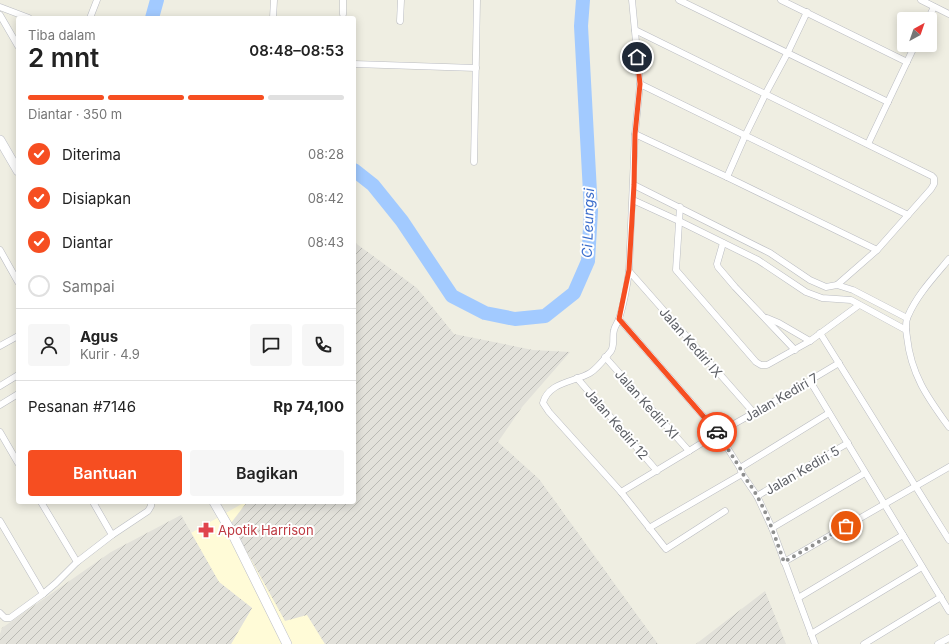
<!DOCTYPE html>
<html lang="id">
<head>
<meta charset="utf-8">
<style>
	:root { --surface:#fff; --page:#f6f6f6; --text:#222; --muted:#767676; --line:#e0e0e0; --accent:#f64e21 }
	body { margin:0; font-family:Inter,sans-serif; background:var(--page); color:var(--text); height:100vh; display:flex; flex-direction:column; font-size:15px; white-space:nowrap }
	* { box-sizing:border-box; margin:0 }
	p { font-size:13px; color:var(--muted) }
	.icon { flex:none; width:22px; height:22px; fill:none; stroke:currentColor; stroke-width:2; stroke-linecap:round; stroke-linejoin:round }
	.map { position:relative; flex:1; overflow:hidden }
	.panel { position:absolute; left:16px; top:16px; width:340px; height:488px; display:flex; flex-direction:column; background:var(--surface); border-radius:4px; box-shadow:0 2px 10px #0003 }
	.panel>* { flex:none }
	.needle { width:26px; rotate:40deg }
	.controls { position:absolute; left:897px; top:12px; display:grid; gap:8px }
	.controls a { display:grid; place-items:center; width:40px; height:40px; border-radius:4px; background:var(--surface); box-shadow:0 2px 10px #0003; font-size:20px }
	.pin { position:absolute; display:grid; place-items:center; width:34px; height:34px; color:#fff; margin:-17px; border:2px solid #fff; border-radius:50%; box-shadow:0 1px 4px #0007 }
	.courier { position:absolute; display:grid; place-items:center; width:40px; height:40px; margin:-20px; border:3px solid #f64e21; border-radius:50%; background:#fff; color:#222; box-shadow:0 1px 5px #0007 }
	.summary em { font-style:normal; font-weight:600 }
	.summary div { display:flex; flex-direction:column-reverse }
	.summary { display:flex; align-items:center; justify-content:space-between; height:68px; padding:0 12px }
	h1 { font-size:26px; font-weight:600; line-height:30px }
	.bar { display:grid; grid-template-columns:repeat(4,1fr); gap:6px 4px; align-content:center; height:48px; padding:0 12px }
	.bar i { height:5px; border-radius:3px; background:var(--line) }
	.bar .current { background:var(--accent) }
	.bar p { grid-column:span 4 }
	.line { display:flex; align-items:center; gap:10px; padding:0 12px; border-top:1px solid var(--line) }
	.line div { flex:1 }
	.round { display:grid; place-items:center; flex:none; width:42px; height:42px; border-radius:4px; background:var(--page) }
	ol { padding:0 12px; list-style:none }
	li { display:flex; align-items:center; gap:12px; height:44px }
	li p { margin-inline-start:auto }
	li .icon { padding:4px; border-radius:50%; background:var(--accent); color:#fff; stroke-width:4 }
	li:last-child { color:var(--muted) }
	li i { width:22px; height:22px; border:2px solid var(--line); border-radius:50% }
	.button { display:flex; gap:8px; margin-top:auto; padding:8px 12px }
	.button a { flex:1; height:46px; border-radius:4px; background:var(--accent); color:#fff; font-size:16px; font-weight:600; line-height:46px; text-align:center }
	.button a+a { background:var(--page); color:var(--text) }
	.map>svg:first-child { display:block }
	.commercial { fill:#fffbd7 }
	.industrial { fill:url(#industrial-furrows) }
	.lines { fill:none; stroke-linecap:round; stroke-linejoin:round }
	.river { stroke:#a2caff; stroke-width:14 }
	.street-casing { stroke:#babcc2; stroke-width:7 }
	.secondary-casing { stroke:#bdbfc7; stroke-width:10 }
	.street { stroke:#fff; stroke-width:6 }
	.secondary { stroke:#fff; stroke-width:9 }
	.done { stroke:#8f9090; stroke-width:4; stroke-dasharray:0 7.2 }
	.route { stroke:#f64e21; stroke-width:5 }
	.labels { text-anchor:middle; stroke-width:4; stroke-linejoin:round; paint-order:stroke }
	.street-label { font-size:13px; fill:#5b5e64; stroke:#fff }
	.health-label { font-size:13px; fill:#be3a42; stroke:#fff; text-anchor:start }
	.water-label { font-size:14px; font-style:italic; fill:#3b6ecc; stroke:#fff }
</style>
</head>
<body>
<div class="map">
<svg width="949" height="644" viewBox="0 0 949 644">
	<defs>
		<pattern id="industrial-furrows" width="10" height="10" patternUnits="userSpaceOnUse"><rect width="10" height="10" fill="#e2e1da"/><path d="M-1 1l2-2M0 10L10 0M9 11l2-2" fill="none" stroke="#babab4"/></pattern>
	</defs>
	<rect width="100%" height="100%" fill="#efeee2"/>
	<!-- commercial -->
	<polygon class="commercial" points="245,502 248,502 307,614 325,644 231,644 252,608 219,582 191,533"/>
	<!-- industrial -->
	<g class="industrial">
		<polygon points="354,242 417,288 454,334 533,350 570,352 522,407 498,442 539,479 658,644 325,644 307,615 285,621 231,523 247,502 354,502"/>
		<polygon points="181,515 219,582 252,608 231,644 0,644 0,634 2,628 111,552"/>
		<polygon points="765,591 786,644 696,644"/>
	</g>
	<g class="lines">
		<!-- river -->
		<g class="river">
			<polyline points="152,18 157,0"/>
			<polyline points="354,170 373,185 402,221 452,296 485,313 515,319 545,316 574,293 588,261 591,211 581,26 583,0"/>
		</g>
		<defs>
			<g id="street">
				<path d="M632,0L640,84L635,134L629,271C627,286 624,303 619,319C618,322 615,326 614,330C612,337 615,344 611,351C605,358 598,368 590,373C575,382 548,382 543,403L549,412L621,492L666,549L725,511"/>
				<polyline points="679,0 888,102"/>
				<polyline points="781,0 907,62"/>
				<polyline points="921,0 949,14"/>
				<polyline points="0,7 29,18"/>
				<polyline points="343,14 343,0"/>
				<polyline points="0,15 18,46"/>
				<polyline points="90,18 97,0"/>
				<polyline points="273,18 274,0"/>
				<polyline points="928,19 934,7"/>
				<polyline points="400,21 401,0"/>
				<polyline points="635,30 932,176 934,178 934,184 931,189 877,250 837,285"/>
				<polyline points="354,64 476,68"/>
				<polyline points="640,84 908,215"/>
				<polyline points="635,134 727,177 877,250"/>
				<polyline points="868,144 915,45"/>
				<polyline points="474,162 477,0"/>
				<polyline points="727,177 745,136 767,91 788,52 807,12"/>
				<polyline points="634,185 770,253 810,280 826,287 837,285 853,290 907,318"/>
				<polyline points="633,200 679,221 758,260 806,292 822,298 851,300 906,330"/>
				<polyline points="680,207 676,270 756,362 761,365 767,365 810,341 859,305"/>
				<polyline points="723,243 717,264 718,267 735,287 795,350"/>
				<polyline points="0,250 18,282"/>
				<path d="M949,259C934,277 917,295 908,316C905,322 906,331 907,337C911,375 928,398 949,427"/>
				<polyline points="629,271 754,413"/>
				<polyline points="767,318 779,323 810,341"/>
				<polyline points="619,319 718,433 740,468 742,474 757,496 772,528 815,644"/>
				<polyline points="820,333 949,540"/>
				<polyline points="0,346 18,336"/>
				<polyline points="605,357 689,451"/>
				<polyline points="577,378 657,471"/>
				<polyline points="810,381 949,611"/>
				<polyline points="0,386 18,375"/>
				<polyline points="0,405 18,394"/>
				<polyline points="0,432 18,463"/>
				<polyline points="740,468 829,413"/>
				<polyline points="621,492 689,451 718,433 782,397 839,363"/>
				<polyline points="757,496 848,443"/>
				<polyline points="41,502 77,562"/>
				<polyline points="93,502 112,535"/>
				<polyline points="0,521 43,594"/>
				<polyline points="649,528 742,474"/>
				<polyline points="772,528 865,473"/>
				<polyline points="784,562 949,467"/>
				<polyline points="798,598 903,535"/>
				<polyline points="0,613 5,618 10,618 43,594 56,583 77,562 112,535 148,511 151,506 151,502"/>
				<polyline points="811,634 922,567"/>
				<polyline points="864,644 941,597"/>
				<polyline points="938,644 949,638"/>
			</g>
			<g id="secondary">
				<polyline points="0,140 18,171"/>
				<polyline points="214,502 232,533 287,644"/>
			</g>
		</defs>
		<!-- street casing -->
		<use href="#street" class="street-casing"/>
		<!-- secondary casing -->
		<use href="#secondary" class="secondary-casing"/>
		<!-- street -->
		<use href="#street" class="street"/>
		<!-- secondary -->
		<use href="#secondary" class="secondary"/>
	</g>
	<g class="lines">
		<!-- done -->
		<path class="done" d="M717,432L740,468C744,478 752,486 757,496C769,517 776,540 784,562L846,526"/>
		<!-- route -->
		<polyline class="route" points="637,57 640,84 635,134 634,185 629,270 619,319 717,432"/>
	</g>
	<!-- icons -->
	<defs>
		<symbol id="pharmacy-bare" viewBox="-9 -9 18 18"><path d="M-2-6h4v4h4v4h-4v4h-4v-4h-4v-4h4Z" fill="#e0444e" stroke="#fff" stroke-width="2.5" paint-order="stroke"/></symbol>
	</defs>
	<g fill-rule="evenodd">
		<use href="#pharmacy-bare" x="195" y="519" width="22" height="22"/>
	</g>
	<g class="labels">
		<!-- street labels -->
		<g class="street-label">
			<text transform="translate(691 342) rotate(49)" y="5">Jalan Kediri IX</text>
			<text transform="translate(781 397) rotate(-30)" y="5">Jalan Kediri 7</text>
			<text transform="translate(647 404) rotate(48)" y="5">Jalan Kediri XI</text>
			<text transform="translate(617 424) rotate(49)" y="5">Jalan Kediri 12</text>
			<text transform="translate(802 470) rotate(-30)" y="5">Jalan Kediri 5</text>
		</g>
		<!-- health labels -->
		<g class="health-label">
			<text x="218" y="535">Apotik Harrison</text>
		</g>
		<!-- water labels -->
		<g class="water-label">
			<text transform="translate(588 223) rotate(-88)" y="5">Ci Leungsi</text>
		</g>
	</g>
</svg>
<div class="controls">
<a><svg class="needle" viewBox="-14 -14 28 28"><path d="M0-13l5 13h-10z" fill="#e53935"/><path d="M0 13l5-13h-10z" fill="#767676"/></svg></a>
</div>
<div class="pin" style="left:846px;top:526px;background:#ea580c"><svg class="icon" aria-label="bag" viewBox="0 0 24 24"><path d="M5 8h14l-1 12H6zM9 8a3 3 0 0 1 6 0"/></svg></div>
<div class="pin" style="left:637px;top:57px;background:#1f2937"><svg class="icon" aria-label="home" viewBox="0 0 24 24"><path d="M3 11l9-7 9 7M6 9v11h12V9"/></svg></div>
<div class="courier" style="left:717px;top:432px"><svg class="icon" aria-label="car" viewBox="0 0 24 24"><path d="M5 17H2v-5l4-1 3-4h7l3 4 3 1v5h-3M9 17h6M6 11h13"/><circle cx="7" cy="17" r="2"/><circle cx="17" cy="17" r="2"/></svg></div>
<section class="panel">
<div class="summary"><div><h1>2 mnt</h1><p>Tiba dalam</p></div><em>08:48–08:53</em></div>
<div class="bar"><i class="current"></i><i class="current"></i><i class="current"></i><i></i><p>Diantar · 350 m</p></div>
<ol>
<li><svg class="icon" aria-label="check" viewBox="0 0 24 24"><path d="M5 12l5 5 9-10"/></svg>Diterima<p>08:28</p></li>
<li><svg class="icon" aria-label="check" viewBox="0 0 24 24"><path d="M5 12l5 5 9-10"/></svg>Disiapkan<p>08:42</p></li>
<li><svg class="icon" aria-label="check" viewBox="0 0 24 24"><path d="M5 12l5 5 9-10"/></svg>Diantar<p>08:43</p></li>
<li><i></i>Sampai</li>
</ol>
<div class="line" style="height:72px"><a class="round"><svg class="icon" aria-label="person" viewBox="0 0 24 24"><circle cx="12" cy="8" r="4"/><path d="M4 21q1-7 8-7t8 7"/></svg></a><div><b>Agus</b><p>Kurir · 4.9</p></div><a class="round"><svg class="icon" aria-label="chat" viewBox="0 0 24 24"><path d="M4 5h16v11H9l-5 4z"/></svg></a><a class="round"><svg class="icon" aria-label="phone" viewBox="0 0 24 24"><path d="M5 4h4l2 5-3 2q2 4 5 5l2-3 5 2v4C11 20 4 13 5 4z"/></svg></a></div>
<div class="line" style="height:52px"><div>Pesanan #7146</div><b>Rp 74,100</b></div>
<div class="button"><a>Bantuan</a><a>Bagikan</a></div>
</section>
</div>
</body>
</html>
